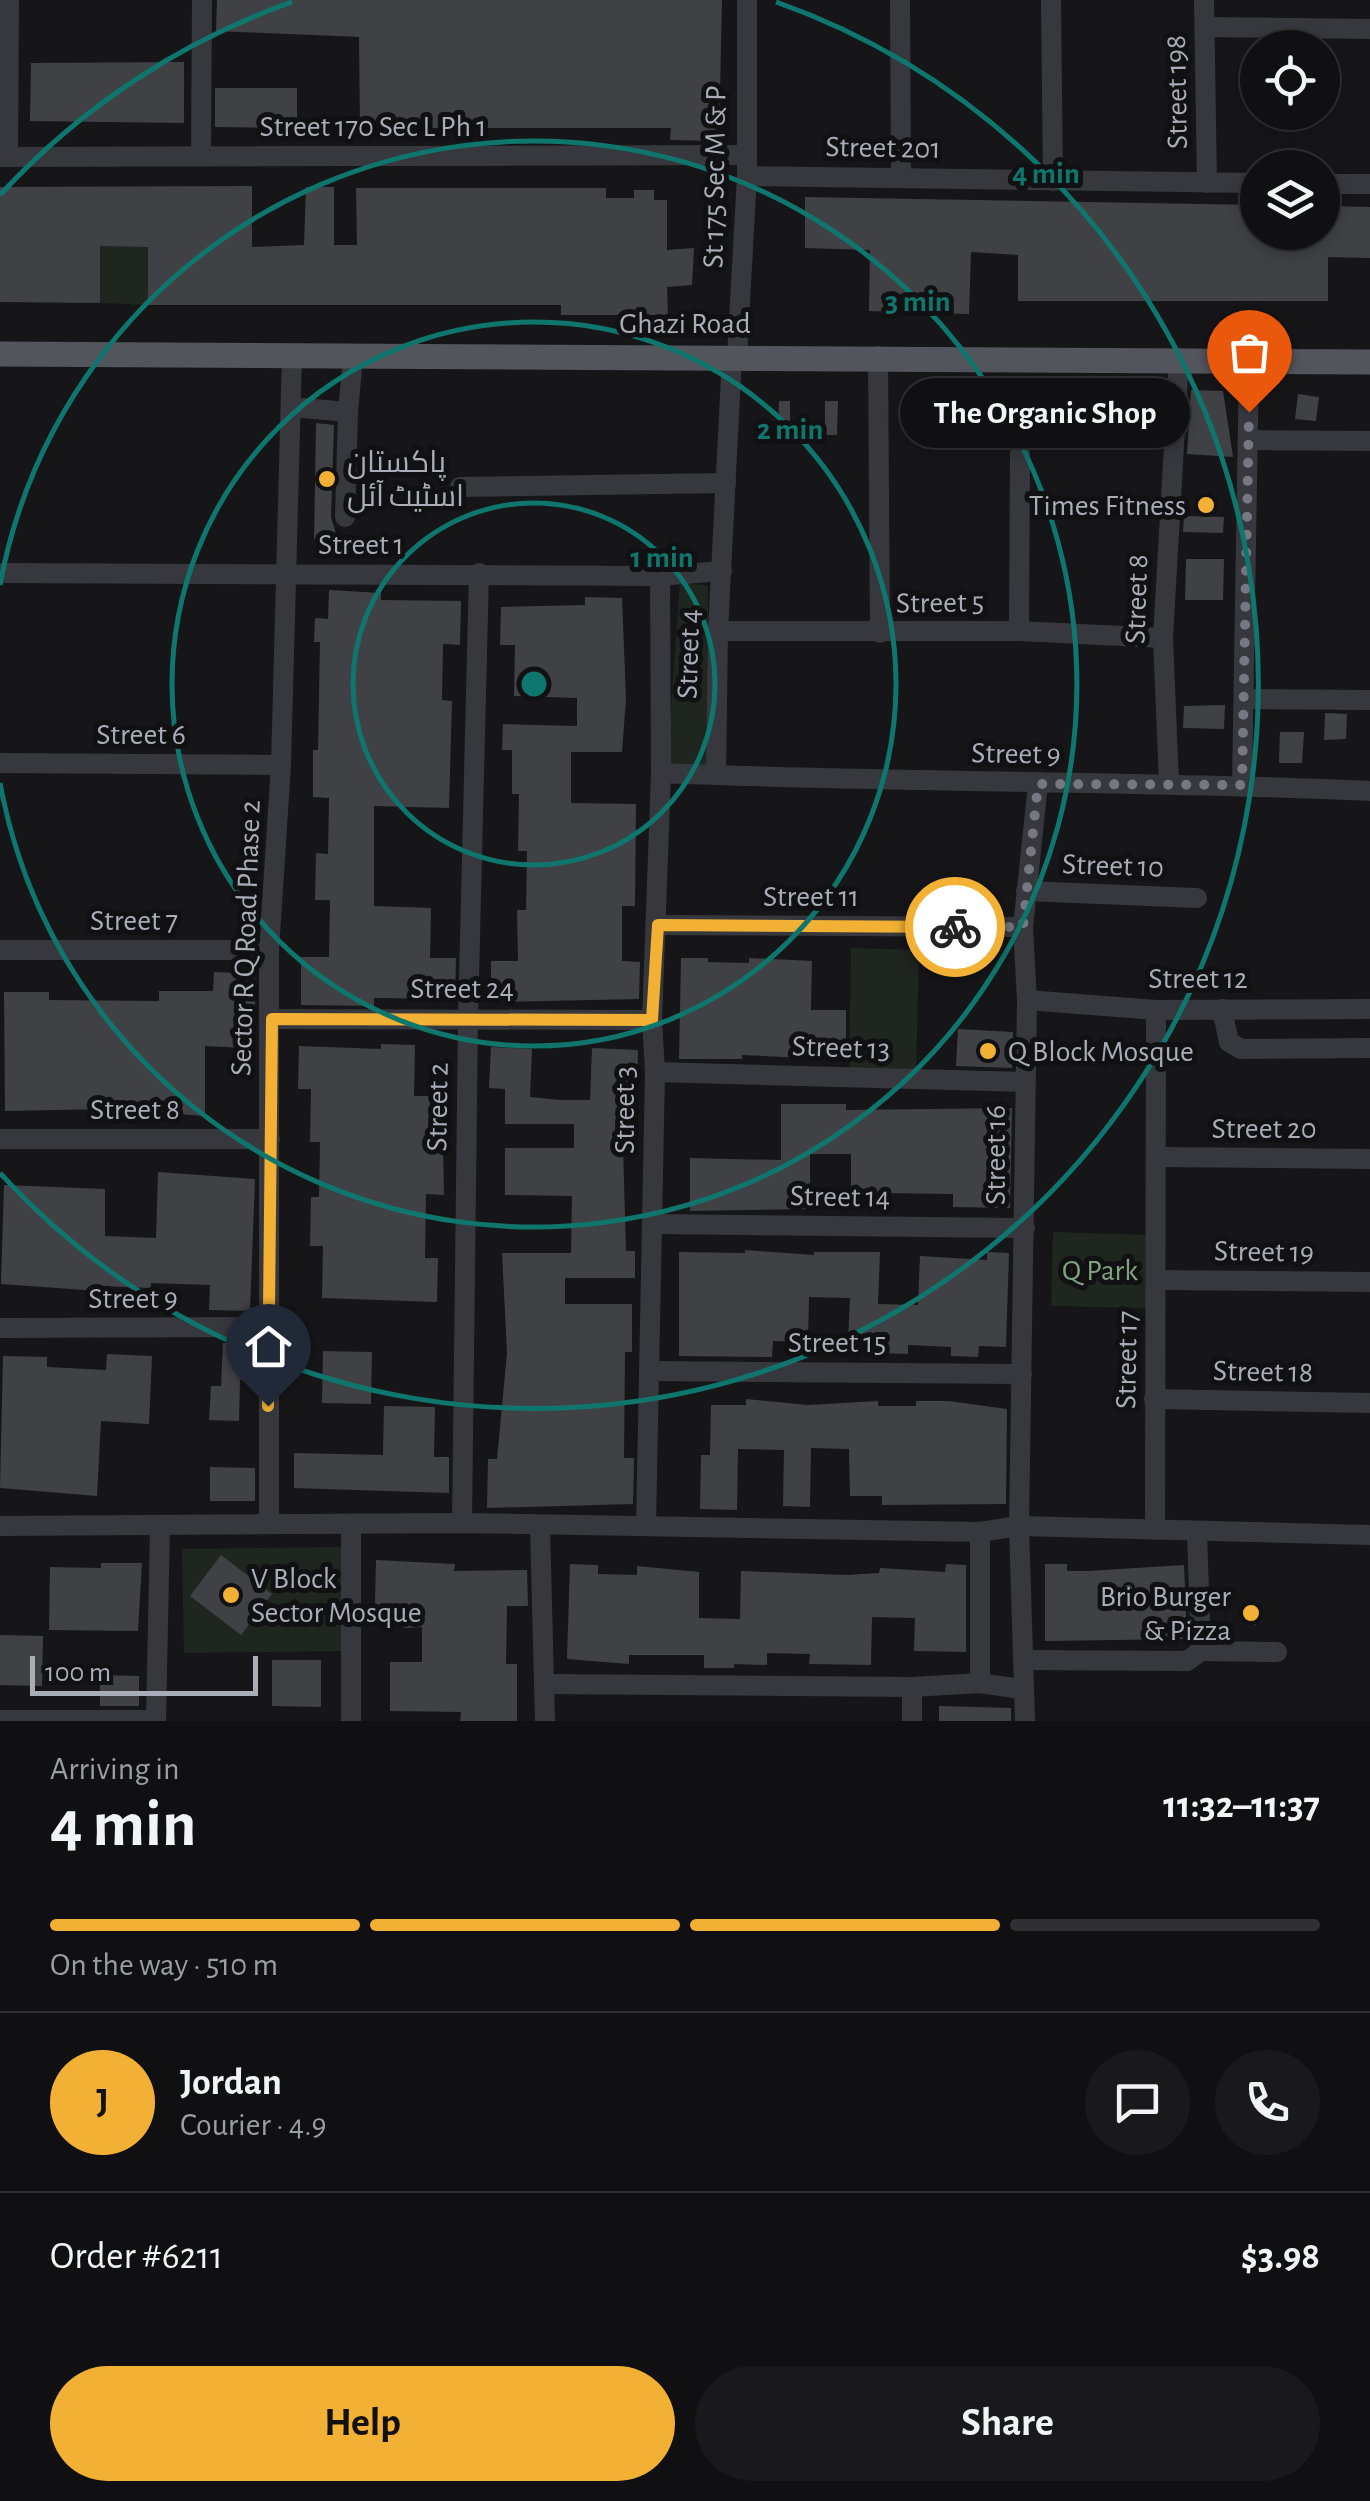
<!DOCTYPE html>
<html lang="en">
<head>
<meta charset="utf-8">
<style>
	:root { --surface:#101012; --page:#19191b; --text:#f1f3f6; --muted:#9c9d9f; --line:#303032; --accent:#f2b134 }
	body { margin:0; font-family:"Alegreya Sans",Cairo,sans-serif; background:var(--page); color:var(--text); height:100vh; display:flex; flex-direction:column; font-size:38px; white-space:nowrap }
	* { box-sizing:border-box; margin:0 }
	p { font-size:32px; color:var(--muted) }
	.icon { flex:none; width:55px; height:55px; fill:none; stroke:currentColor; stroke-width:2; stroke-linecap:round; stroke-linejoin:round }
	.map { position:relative; height:1721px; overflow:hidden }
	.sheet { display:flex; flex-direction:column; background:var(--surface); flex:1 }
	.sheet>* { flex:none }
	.tools { position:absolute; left:1240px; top:30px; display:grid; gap:20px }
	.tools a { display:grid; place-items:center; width:100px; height:100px; border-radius:50%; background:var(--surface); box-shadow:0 5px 15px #0003,0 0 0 2px var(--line); font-size:50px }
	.scale { position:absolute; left:30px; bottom:25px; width:228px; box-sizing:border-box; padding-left:10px; border:5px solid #a8adb8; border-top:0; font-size:28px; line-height:35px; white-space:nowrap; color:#a8adb8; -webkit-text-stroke:8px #111113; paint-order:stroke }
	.pin { position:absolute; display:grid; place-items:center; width:85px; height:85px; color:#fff; margin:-102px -42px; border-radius:50% 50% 50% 0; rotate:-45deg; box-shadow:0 0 10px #0007 }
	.pin .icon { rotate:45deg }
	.courier { position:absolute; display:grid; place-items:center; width:100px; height:100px; margin:-50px; border:8px solid #f2b134; border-radius:50%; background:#fff; color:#222; box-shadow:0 2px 12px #0007 }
	.bubble { position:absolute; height:70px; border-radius:35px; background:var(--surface); box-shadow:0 5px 15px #0003,0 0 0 2px var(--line); font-size:32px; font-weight:700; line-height:70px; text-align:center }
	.overview em { font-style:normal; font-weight:700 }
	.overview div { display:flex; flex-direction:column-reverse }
	.overview { display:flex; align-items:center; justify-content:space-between; height:170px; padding:0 50px }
	h1 { font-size:65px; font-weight:700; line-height:75px }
	.bar { display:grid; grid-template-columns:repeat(4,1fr); gap:15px 10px; align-content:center; height:120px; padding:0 50px }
	.bar i { height:12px; border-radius:8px; background:var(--line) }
	.bar .selected { background:var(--accent) }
	.bar p { grid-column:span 4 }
	.line { display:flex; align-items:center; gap:25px; padding:0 50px; border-top:2px solid var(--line) }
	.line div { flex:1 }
	.round { display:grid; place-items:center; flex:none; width:105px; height:105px; border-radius:52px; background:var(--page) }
	.button { display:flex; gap:20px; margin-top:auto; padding:20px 50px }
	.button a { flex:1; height:115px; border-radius:60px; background:var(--accent); color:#111; font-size:40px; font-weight:700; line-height:115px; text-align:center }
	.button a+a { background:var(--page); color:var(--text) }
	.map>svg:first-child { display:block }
	.green { fill:#1e261f }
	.building { fill:#404145 }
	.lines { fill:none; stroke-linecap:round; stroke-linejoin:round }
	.minor { stroke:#37383d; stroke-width:20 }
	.major { stroke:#53555c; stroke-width:25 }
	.done { stroke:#757880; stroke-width:10; stroke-dasharray:0 18 }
	.route { stroke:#f2b134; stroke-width:12 }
	.ring { fill:none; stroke:#0f766e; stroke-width:5 }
	.poi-dot { fill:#f2b134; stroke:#111113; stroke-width:4 }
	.labels { text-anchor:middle; stroke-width:10; stroke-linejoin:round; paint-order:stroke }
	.street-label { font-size:30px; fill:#a8adb8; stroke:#111113 }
	.poi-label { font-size:30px; fill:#a8adb8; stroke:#111113; text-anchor:start }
	.park-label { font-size:30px; fill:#7fa381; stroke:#111113 }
	.centre { fill:#0f766e; stroke:#111113; stroke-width:5 }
	.ring-label { font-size:30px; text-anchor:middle; font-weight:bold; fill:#0f766e; stroke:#111113; stroke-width:10; stroke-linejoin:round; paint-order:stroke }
</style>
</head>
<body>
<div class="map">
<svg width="1370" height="1721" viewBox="0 0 1370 1721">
	<rect width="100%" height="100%" fill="#161618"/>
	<!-- green -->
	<g class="green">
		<polygon points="100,246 148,247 148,305 100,303"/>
		<polygon points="680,582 708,586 709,771 667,763"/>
		<polygon points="851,948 919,950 916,1072 849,1071"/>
		<polygon points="1053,1232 1150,1235 1148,1308 1051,1306"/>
		<polygon points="342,1547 344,1651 184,1653 182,1549"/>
	</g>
	<!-- building -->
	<g class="building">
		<polygon points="217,0 722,0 719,141 670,140 671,128 360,128 359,37 216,31"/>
		<polygon points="184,62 184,123 30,121 31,63"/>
		<polygon points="215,88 297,88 297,128 215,127"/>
		<polygon points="252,186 252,247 304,245 306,187 334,187 334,245 357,245 356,188 606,188 606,198 634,198 634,190 654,190 654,200 667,200 667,250 694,248 692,285 667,287 668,315 561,315 561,305 148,305 148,247 100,246 100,303 0,302 0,187"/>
		<polygon points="805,197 1258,205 1258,232 1322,232 1322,206 1370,207 1370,258 1328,257 1328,301 1018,301 1018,255 971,252 969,314 869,311 870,250 805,248"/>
		<polygon points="1191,390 1223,391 1233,457 1187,454"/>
		<polygon points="935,393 1071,396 1068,437 934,437"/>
		<polygon points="1298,394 1319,397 1316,421 1295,419"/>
		<polygon points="779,401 790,401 790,427 778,427"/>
		<polygon points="825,401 838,401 837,435 825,435"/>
		<polygon points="316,423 334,425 331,517 338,540 314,540"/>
		<polygon points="1184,516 1224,517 1223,533 1183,532"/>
		<polygon points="1186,559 1224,559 1223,600 1185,600"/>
		<polygon points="329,590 381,593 381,600 461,601 460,645 443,644 442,700 452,701 449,808 374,806 374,906 431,908 430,958 456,958 455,999 374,998 374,1006 301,1005 301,957 329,957 330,900 315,900 316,853 328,854 329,798 313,797 313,750 318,750 320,642 314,642 315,618 328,619"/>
		<polygon points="585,597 622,598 626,699 622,752 571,752 571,803 636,804 635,906 622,906 622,961 640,962 639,999 491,1002 491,961 518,961 517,910 526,910 527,851 518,851 519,794 512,794 512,750 502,750 503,724 577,726 577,698 514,696 515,645 500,645 501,607 585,605"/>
		<polygon points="1225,705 1224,729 1183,728 1184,706"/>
		<polygon points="1325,713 1347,714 1346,739 1324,740"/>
		<polygon points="1280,732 1304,732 1302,763 1279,763"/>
		<polygon points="681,958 708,958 708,962 749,963 749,958 812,961 811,1010 846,1010 846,1060 742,1055 742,1059 679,1059"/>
		<polygon points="214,972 255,974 255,1006 247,1006 245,1048 205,1046 205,1116 107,1109 5,1111 4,992 49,992 49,1000 159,1001 159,991 213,991"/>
		<polygon points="958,1029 1013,1032 1012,1068 956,1066"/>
		<polygon points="381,1044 415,1045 414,1096 442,1096 444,1195 426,1194 425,1258 438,1258 437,1302 322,1298 323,1246 310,1246 311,1197 319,1197 320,1142 310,1142 311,1089 298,1089 299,1046 381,1049"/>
		<polygon points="491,1047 532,1049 530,1097 561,1100 590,1100 592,1048 638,1050 637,1095 629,1095 629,1147 623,1147 626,1251 635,1251 635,1278 565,1278 565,1304 632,1304 632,1352 625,1352 624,1458 634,1458 633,1504 487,1508 488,1459 497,1459 507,1353 502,1253 571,1253 572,1196 505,1195 505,1148 574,1148 574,1124 505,1124 505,1089 489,1088"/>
		<polygon points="781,1104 846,1104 846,1110 1012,1108 1010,1208 953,1207 953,1194 878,1193 878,1198 851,1198 851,1154 810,1154 810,1209 690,1211 690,1158 781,1160"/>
		<polygon points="158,1172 255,1179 250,1311 209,1310 210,1285 151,1283 151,1288 98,1286 98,1291 1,1284 4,1185 105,1189 105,1236 156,1238"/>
		<polygon points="745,1250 814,1255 814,1252 880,1252 878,1304 918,1305 920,1256 987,1260 987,1252 1009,1253 1006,1347 979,1346 978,1357 951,1356 951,1347 908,1345 908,1354 881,1353 881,1343 848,1341 850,1298 809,1297 808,1342 773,1341 772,1357 679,1356 679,1252 745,1253"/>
		<polygon points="223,1343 250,1344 248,1380 240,1380 239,1421 209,1420 211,1386 221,1386"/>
		<polygon points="323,1351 372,1352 371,1404 322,1403"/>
		<polygon points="107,1354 152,1356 149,1424 101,1421 97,1496 0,1488 3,1356 47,1357 47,1367 106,1370"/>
		<polygon points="746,1399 808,1405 878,1401 878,1406 916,1406 916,1401 949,1401 1007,1409 1006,1504 882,1505 882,1496 850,1496 849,1449 811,1448 810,1507 783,1506 784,1450 738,1449 737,1510 700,1509 701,1455 710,1455 711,1405 746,1405"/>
		<polygon points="384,1406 435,1407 434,1457 449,1457 449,1493 294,1488 294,1453 383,1455"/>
		<polygon points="210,1467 255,1468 255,1501 210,1501"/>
		<polygon points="221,1555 272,1594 241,1635 190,1596"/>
		<polygon points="376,1560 455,1564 454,1571 527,1570 528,1606 507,1606 506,1664 517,1664 517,1721 460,1721 461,1712 390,1711 390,1662 422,1662 422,1627 404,1628 405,1606 375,1605"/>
		<polygon points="101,1563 142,1563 138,1631 49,1630 50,1567 101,1568"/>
		<polygon points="570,1564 598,1565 598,1574 637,1575 637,1566 699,1572 699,1618 740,1619 741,1571 846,1575 879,1573 880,1568 945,1572 946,1564 966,1565 966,1652 914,1651 915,1618 872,1617 871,1665 809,1664 810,1654 767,1653 767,1665 734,1664 734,1668 704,1668 704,1655 629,1655 629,1664 567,1659"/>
		<polygon points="1045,1564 1067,1564 1067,1571 1088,1571 1184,1565 1187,1639 1045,1641"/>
		<polygon points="1245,1602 1257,1602 1256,1625 1245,1624"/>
		<polygon points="0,1635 43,1636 42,1686 0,1685"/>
		<polygon points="272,1660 321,1660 321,1707 272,1706"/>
		<polygon points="100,1675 139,1676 139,1706 100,1706"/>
		<polygon points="939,1706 1011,1708 1011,1721 939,1721"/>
	</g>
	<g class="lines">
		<!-- minor -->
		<g class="minor">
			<polyline points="900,0 901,177"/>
			<polyline points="1051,0 1053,181"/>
			<polyline points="1204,0 1207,183"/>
			<polyline points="1205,27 1370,29"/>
			<polyline points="201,156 202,0"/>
			<polyline points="0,157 746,155"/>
			<polyline points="8,157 9,0"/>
			<polyline points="747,176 1258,183"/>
			<polyline points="1322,184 1370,184"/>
			<polyline points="737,356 747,176 747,0"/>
			<polyline points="878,356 880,633"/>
			<polyline points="291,407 348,412 353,357"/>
			<polyline points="1248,440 1370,441"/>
			<polyline points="460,487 726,483"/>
			<polyline points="345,517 348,412"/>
			<polyline points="0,573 660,576 722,571"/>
			<polyline points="718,631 1019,631 1163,638"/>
			<polyline points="1019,631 1020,453"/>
			<polyline points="1245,699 1370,700"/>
			<polyline points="0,763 281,765"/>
			<path d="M661,773C897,783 1134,780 1370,791"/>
			<polyline points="716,775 718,631 732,356"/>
			<polyline points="1169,783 1163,638 1179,358"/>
			<polyline points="1242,785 1249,362"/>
			<polyline points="1026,891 1197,898"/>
			<polyline points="658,925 1023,927"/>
			<polyline points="0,950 269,950"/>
			<polyline points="1027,1000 1156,1010 1370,1009"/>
			<polyline points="1222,1009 1229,1042 1241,1049 1370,1048"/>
			<polyline points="272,1019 652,1020"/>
			<polyline points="655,1072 1024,1082"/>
			<polyline points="0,1139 270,1139"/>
			<polyline points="1157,1157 1370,1159"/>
			<polyline points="653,1224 1025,1228"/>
			<polyline points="1157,1280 1370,1282"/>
			<polyline points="0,1328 267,1327"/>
			<polyline points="652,1371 1022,1374"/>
			<polyline points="1154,1399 1370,1403"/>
			<polyline points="462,1523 468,1018 479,573"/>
			<polyline points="269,1524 269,950 281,765 292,355"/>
			<polyline points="646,1525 655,1072 652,1020 661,773 660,576"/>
			<polyline points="0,1526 462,1523 980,1532 1019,1526 1370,1535"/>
			<polyline points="351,1526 351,1721"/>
			<polyline points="540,1527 545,1721"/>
			<polyline points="1155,1530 1156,1010"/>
			<polyline points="980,1532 980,1683"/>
			<polyline points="1201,1651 1277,1652"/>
			<polyline points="1024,1660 1187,1661 1201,1651 1197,1533"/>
			<polyline points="545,1684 912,1687 980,1683 1021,1689"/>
			<polyline points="0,1720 156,1720"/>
			<polyline points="156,1721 160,1527"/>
			<polyline points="912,1721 912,1687"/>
			<polyline points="1025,1721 1019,1526 1027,1000 1023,927 1038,784"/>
		</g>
		<!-- major -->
		<polyline class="major" points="0,354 1370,362"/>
	</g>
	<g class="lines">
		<!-- done -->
		<polyline class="done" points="955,927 1023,927 1038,784 1242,785 1249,412"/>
		<!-- route -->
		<polyline class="route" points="268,1406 272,1019 652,1020 658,925 955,927"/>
	</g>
	<!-- distance rings -->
	<g class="ring">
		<circle cx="534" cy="684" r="181"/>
		<circle cx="534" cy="684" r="362"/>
		<path d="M0 585A543 543 0 1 1 0 783"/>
		<path d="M0 195A724 724 0 0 1 292 2M776 2A724 724 0 1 1 0 1173"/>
	</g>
	<!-- markers -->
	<g class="poi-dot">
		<circle cx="327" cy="479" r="10"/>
		<circle cx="1206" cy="505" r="10"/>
		<circle cx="988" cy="1051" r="10"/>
		<circle cx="231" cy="1595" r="10"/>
		<circle cx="1251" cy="1613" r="10"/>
	</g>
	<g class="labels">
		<!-- street labels -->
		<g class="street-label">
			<text transform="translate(1176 92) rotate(-91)" y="10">Street 198</text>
			<text x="373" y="136">Street 170 Sec L Ph 1</text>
			<text transform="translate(883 147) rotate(1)" y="10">Street 201</text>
			<text transform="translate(714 177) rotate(-89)" y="10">St 175 Sec M &amp; P</text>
			<text x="685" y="333">Ghazi Road</text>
			<text x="361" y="554">Street 1</text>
			<text transform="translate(1136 599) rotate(-88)" y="10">Street 8</text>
			<text transform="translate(940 602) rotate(-1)" y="10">Street 5</text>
			<text transform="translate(688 654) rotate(-88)" y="10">Street 4</text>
			<text x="141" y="744">Street 6</text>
			<text transform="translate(1016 753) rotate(1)" y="10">Street 9</text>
			<text transform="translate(1113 865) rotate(2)" y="10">Street 10</text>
			<text x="811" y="906">Street 11</text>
			<text x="134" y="930">Street 7</text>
			<text transform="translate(245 938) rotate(-88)" y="10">Sector R Q Road Phase 2</text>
			<text x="1198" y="988">Street 12</text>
			<text x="462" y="998">Street 24</text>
			<text transform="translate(841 1047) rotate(2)" y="10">Street 13</text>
			<text transform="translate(437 1107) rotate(-89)" y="10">Street 2</text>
			<text x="135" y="1119">Street 8</text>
			<text transform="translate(624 1110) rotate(-90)" y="10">Street 3</text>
			<text x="1264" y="1138">Street 20</text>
			<text transform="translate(995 1155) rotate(-90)" y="10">Street 16</text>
			<text transform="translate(840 1196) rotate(1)" y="10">Street 14</text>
			<text transform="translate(1264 1251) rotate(1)" y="10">Street 19</text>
			<text x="133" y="1308">Street 9</text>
			<text x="837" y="1352">Street 15</text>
			<text transform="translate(1126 1360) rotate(-89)" y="10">Street 17</text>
			<text transform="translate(1263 1371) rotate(1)" y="10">Street 18</text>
		</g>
		<!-- poi labels -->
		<g class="poi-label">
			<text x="347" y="472">پاکستان<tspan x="347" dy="34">اسٹیٹ آئل</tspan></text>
			<text x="1186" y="515" text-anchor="end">Times Fitness</text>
			<text x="1008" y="1061">Q Block Mosque</text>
			<text x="251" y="1588">V Block<tspan x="251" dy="34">Sector Mosque</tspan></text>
			<text x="1231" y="1606" text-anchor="end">Brio Burger<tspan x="1231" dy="34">&amp; Pizza</tspan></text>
		</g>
		<!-- park labels -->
		<g class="park-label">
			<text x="1100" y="1280">Q Park</text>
		</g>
	</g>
	<circle cx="534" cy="684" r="15" class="centre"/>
	<g class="ring-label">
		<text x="1046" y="183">4 min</text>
		<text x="918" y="311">3 min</text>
		<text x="790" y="439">2 min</text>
		<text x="662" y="567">1 min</text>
	</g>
</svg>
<div class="tools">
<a><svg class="icon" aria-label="locate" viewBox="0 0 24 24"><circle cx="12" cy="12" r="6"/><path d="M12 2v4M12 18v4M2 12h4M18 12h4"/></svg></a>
<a><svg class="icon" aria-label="layers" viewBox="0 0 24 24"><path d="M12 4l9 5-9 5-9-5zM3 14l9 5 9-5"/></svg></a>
</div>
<div class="scale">100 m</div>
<div class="pin" style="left:1249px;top:412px;background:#ea580c"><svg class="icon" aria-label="bag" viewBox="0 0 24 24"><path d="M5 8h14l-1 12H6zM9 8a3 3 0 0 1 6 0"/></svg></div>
<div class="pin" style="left:268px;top:1406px;background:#1f2937"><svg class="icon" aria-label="home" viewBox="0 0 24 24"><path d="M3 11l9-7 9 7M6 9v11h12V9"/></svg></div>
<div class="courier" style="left:955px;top:927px"><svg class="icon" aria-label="bike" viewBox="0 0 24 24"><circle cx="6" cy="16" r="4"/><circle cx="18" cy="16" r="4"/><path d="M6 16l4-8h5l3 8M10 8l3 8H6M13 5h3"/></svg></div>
<div class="bubble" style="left:900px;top:378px;width:290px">The Organic Shop</div>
</div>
<section class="sheet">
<div class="overview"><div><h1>4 min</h1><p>Arriving in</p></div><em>11:32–11:37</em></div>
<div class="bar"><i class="selected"></i><i class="selected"></i><i class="selected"></i><i></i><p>On the way · 510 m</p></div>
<div class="line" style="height:180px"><b class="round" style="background:var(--accent);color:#111">J</b><div><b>Jordan</b><p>Courier · 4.9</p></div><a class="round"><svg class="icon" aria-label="chat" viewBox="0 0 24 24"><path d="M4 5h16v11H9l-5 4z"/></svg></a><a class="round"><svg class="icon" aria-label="phone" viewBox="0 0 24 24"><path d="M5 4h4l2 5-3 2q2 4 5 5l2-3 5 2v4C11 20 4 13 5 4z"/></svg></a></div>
<div class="line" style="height:130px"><div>Order #6211</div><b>$3.98</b></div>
<div class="button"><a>Help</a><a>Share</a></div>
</section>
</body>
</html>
